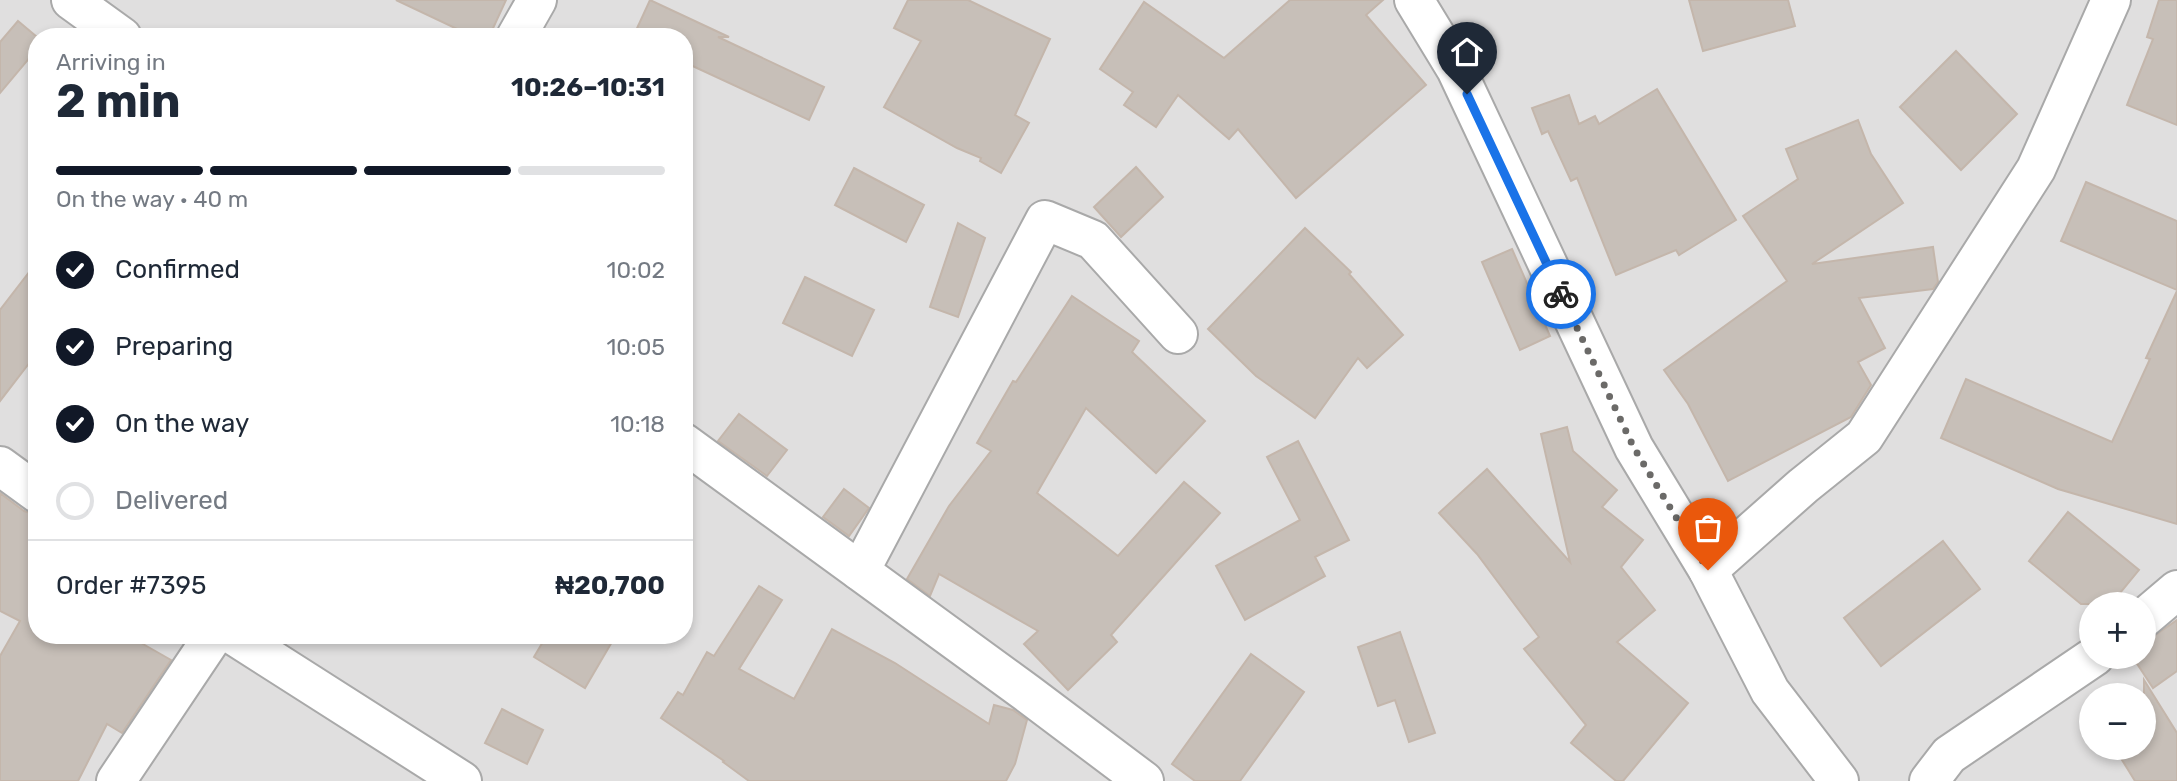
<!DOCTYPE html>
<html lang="en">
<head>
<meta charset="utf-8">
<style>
	:root { --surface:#fff; --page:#f2f2f3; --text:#1f2937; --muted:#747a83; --line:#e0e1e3; --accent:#111827 }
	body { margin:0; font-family:Rubik,sans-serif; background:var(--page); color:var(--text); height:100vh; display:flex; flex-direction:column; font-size:26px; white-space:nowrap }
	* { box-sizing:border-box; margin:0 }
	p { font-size:23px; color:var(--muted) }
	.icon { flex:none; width:38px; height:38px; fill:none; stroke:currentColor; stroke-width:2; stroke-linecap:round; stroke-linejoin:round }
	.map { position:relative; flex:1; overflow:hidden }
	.drawer { position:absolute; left:28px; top:28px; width:665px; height:616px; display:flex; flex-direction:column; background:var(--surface); border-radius:28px; box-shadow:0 4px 10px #0003 }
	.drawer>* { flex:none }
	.controls { position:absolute; left:2079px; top:592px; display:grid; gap:14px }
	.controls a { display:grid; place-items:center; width:77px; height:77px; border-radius:50%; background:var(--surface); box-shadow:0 4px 10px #0003; font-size:35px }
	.pin { position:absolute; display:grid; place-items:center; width:60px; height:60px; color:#fff; margin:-72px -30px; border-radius:50% 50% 50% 0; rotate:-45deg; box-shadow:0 0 7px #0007 }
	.pin .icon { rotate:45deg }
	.courier { position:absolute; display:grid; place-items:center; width:70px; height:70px; margin:-35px; border:5px solid #1a73e8; border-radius:50%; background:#fff; color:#222; box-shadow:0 2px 9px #0007 }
	.overview em { font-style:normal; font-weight:700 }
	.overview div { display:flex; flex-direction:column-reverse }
	.overview { display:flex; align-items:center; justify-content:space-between; height:119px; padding:0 28px }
	h1 { font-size:46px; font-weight:700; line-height:52px }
	.bar { display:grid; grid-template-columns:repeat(4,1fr); gap:10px 7px; align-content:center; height:84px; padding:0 28px }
	.bar i { height:9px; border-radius:5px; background:var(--line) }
	.bar .on { background:var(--accent) }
	.bar p { grid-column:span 4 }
	.line { display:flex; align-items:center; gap:18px; padding:0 28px; border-top:2px solid var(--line) }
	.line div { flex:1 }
	ol { padding:0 28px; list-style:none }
	li { display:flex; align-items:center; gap:21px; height:77px }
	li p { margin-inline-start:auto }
	li .icon { padding:7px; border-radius:50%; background:var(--accent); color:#fff; stroke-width:4 }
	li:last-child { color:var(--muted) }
	li i { width:38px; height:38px; border:4px solid var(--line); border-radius:50% }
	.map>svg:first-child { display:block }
	.residential { fill:#e0dfdf; fill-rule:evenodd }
	.building { fill:#c7bfb8; stroke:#c4b6ab; stroke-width:2 }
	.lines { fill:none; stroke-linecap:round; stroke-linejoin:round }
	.minor-casing { stroke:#a9a9a9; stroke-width:42 }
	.minor { stroke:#fff; stroke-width:38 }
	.done { stroke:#6b6a68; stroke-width:7; stroke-dasharray:0 12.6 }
	.route { stroke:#1a73e8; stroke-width:9 }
</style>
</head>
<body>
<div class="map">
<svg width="2177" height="781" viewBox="0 0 2177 781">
	<rect width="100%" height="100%" fill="#f2efe9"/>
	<!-- residential -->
	<path class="residential" d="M0,0H2177V781H0ZM37,37H684V635H37ZM2091,604H2144V656H2091ZM2091,695H2144V747H2091Z"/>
	<!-- building -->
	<g class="building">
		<polygon points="396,0 506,0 489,37 474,37"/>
		<polygon points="650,0 729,37 718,37 824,87 809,120 684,62 684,37 633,37"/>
		<polygon points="908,0 968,0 1050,39 1015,115 1029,123 1001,173 980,161 981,158 957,148 884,107 921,41 894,28"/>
		<polygon points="1290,0 1383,0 1366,15 1426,85 1296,198 1238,129 1229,139 1178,95 1156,127 1124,105 1133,92 1100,69 1144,2 1224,58"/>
		<polygon points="1689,0 1788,0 1795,26 1703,51"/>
		<polygon points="2159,0 2177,0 2177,125 2127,105 2153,39 2147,37"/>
		<polygon points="18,21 37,37 37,49 0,93 0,42"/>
		<polygon points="1956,51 2017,114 1961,170 1900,107"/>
		<polygon points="1657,89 1736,220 1679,255 1676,250 1616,275 1577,178 1571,181 1548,131 1542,134 1532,108 1569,95 1579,124 1595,116 1599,124"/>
		<polygon points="1858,120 1871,154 1903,203 1812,264 1933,247 1938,282 1933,289 1859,298 1885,348 1858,362 1871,385 1851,417 1728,481 1688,404 1664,370 1787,281 1743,216 1798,179 1786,149"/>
		<polygon points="1136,167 1163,197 1121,237 1094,207"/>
		<polygon points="854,168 924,205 906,242 835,205"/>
		<polygon points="2086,182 2177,221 2177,290 2061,241"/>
		<polygon points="958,223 985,238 958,317 930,307"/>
		<polygon points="1305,228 1351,272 1349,274 1403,335 1367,368 1358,358 1315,418 1256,376 1208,329"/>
		<polygon points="1512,249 1550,336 1520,350 1482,262"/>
		<polygon points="37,262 37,353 0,401 0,310"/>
		<polygon points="805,277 874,310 852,356 783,323"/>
		<polygon points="2177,291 2177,524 2058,489 1941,438 1966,379 2112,442 2150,359 2146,358"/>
		<polygon points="1072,296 1139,341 1132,352 1205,421 1156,473 1086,408 1037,493 1118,556 1184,482 1220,513 1111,635 1117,642 1068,690 1024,644 1038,631 939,574 930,596 907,579 949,506 991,451 977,443 1013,381 1016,382"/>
		<polygon points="739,414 787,450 767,476 718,441"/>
		<polygon points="1567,427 1573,451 1617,490 1602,507 1643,540 1621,567 1655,610 1617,642 1688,703 1623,781 1616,781 1571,743 1586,725 1524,649 1539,637 1477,554 1439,513 1487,469 1570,562 1541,434"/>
		<polygon points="1298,441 1349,540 1315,557 1325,576 1245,620 1216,566 1300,520 1267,457"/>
		<polygon points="844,489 869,508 849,536 823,517"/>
		<polygon points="0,493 24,511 37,515 37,635 127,635 171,660 122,733 107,724 78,781 0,781 0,656 20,621 0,611"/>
		<polygon points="2068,512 2139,570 2111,604 2081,604 2029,561"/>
		<polygon points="1943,541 1980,589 1881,666 1844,618"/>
		<polygon points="759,586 782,600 739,669 794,699 832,629 895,663 989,724 994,705 1013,710 1027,720 1015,764 1006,781 749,781 723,762 724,761 661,718 678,692 683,695 707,652 714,656"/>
		<polygon points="2177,620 2177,671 2153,688 2132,656 2144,656 2144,643"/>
		<polygon points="1400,632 1435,733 1409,742 1395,700 1378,706 1358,647"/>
		<polygon points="547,635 616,635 585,688 534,657"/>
		<polygon points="1251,654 1304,692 1240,781 1195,781 1172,764"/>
		<polygon points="2144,680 2177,733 2177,781 2135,781 2114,747 2144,747"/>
		<polygon points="502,709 543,730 527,764 485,743"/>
	</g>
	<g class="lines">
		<defs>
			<g id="minor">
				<polyline points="71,0 122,37"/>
				<polyline points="1414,0 1456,69 1634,448 1708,570 1770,691 1839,781"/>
				<polyline points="516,37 537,0"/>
				<polyline points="684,443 1027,693 1144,781"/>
				<polyline points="0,466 37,493"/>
				<polyline points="1708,570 1803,486 1864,437 2036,169 2111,0"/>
				<polyline points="860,571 1045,220 1093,240 1178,334"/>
				<polyline points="2144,618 2177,590"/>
				<polyline points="233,635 462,781"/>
				<polyline points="116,781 214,635"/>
				<polyline points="1929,781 1949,755 2095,656"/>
			</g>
		</defs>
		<!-- minor casing -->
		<use href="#minor" class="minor-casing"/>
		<!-- minor -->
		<use href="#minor" class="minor"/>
	</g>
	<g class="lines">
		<!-- done -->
		<polyline class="done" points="1561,294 1634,448 1708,570"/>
		<!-- route -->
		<polyline class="route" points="1467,94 1561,294"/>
	</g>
</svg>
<div class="controls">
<a>+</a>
<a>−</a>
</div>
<div class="pin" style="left:1708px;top:570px;background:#ea580c"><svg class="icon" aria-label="bag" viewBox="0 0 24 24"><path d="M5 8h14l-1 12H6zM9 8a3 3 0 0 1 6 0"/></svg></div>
<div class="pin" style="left:1467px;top:94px;background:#1f2937"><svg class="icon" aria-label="home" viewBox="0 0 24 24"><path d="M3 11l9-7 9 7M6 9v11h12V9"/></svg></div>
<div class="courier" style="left:1561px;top:294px"><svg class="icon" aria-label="bike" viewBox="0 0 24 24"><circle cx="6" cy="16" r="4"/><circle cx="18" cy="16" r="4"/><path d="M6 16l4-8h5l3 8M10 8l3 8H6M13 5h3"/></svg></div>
<section class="drawer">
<div class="overview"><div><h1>2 min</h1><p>Arriving in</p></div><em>10:26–10:31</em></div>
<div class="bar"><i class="on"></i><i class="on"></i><i class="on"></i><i></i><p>On the way · 40 m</p></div>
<ol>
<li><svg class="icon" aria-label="check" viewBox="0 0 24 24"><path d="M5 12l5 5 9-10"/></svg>Confirmed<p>10:02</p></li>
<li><svg class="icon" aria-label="check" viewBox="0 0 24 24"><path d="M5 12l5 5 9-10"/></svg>Preparing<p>10:05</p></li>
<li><svg class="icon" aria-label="check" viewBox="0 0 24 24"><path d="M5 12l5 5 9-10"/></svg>On the way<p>10:18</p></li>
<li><i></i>Delivered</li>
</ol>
<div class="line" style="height:91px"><div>Order #7395</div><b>₦20,700</b></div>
</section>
</div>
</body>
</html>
